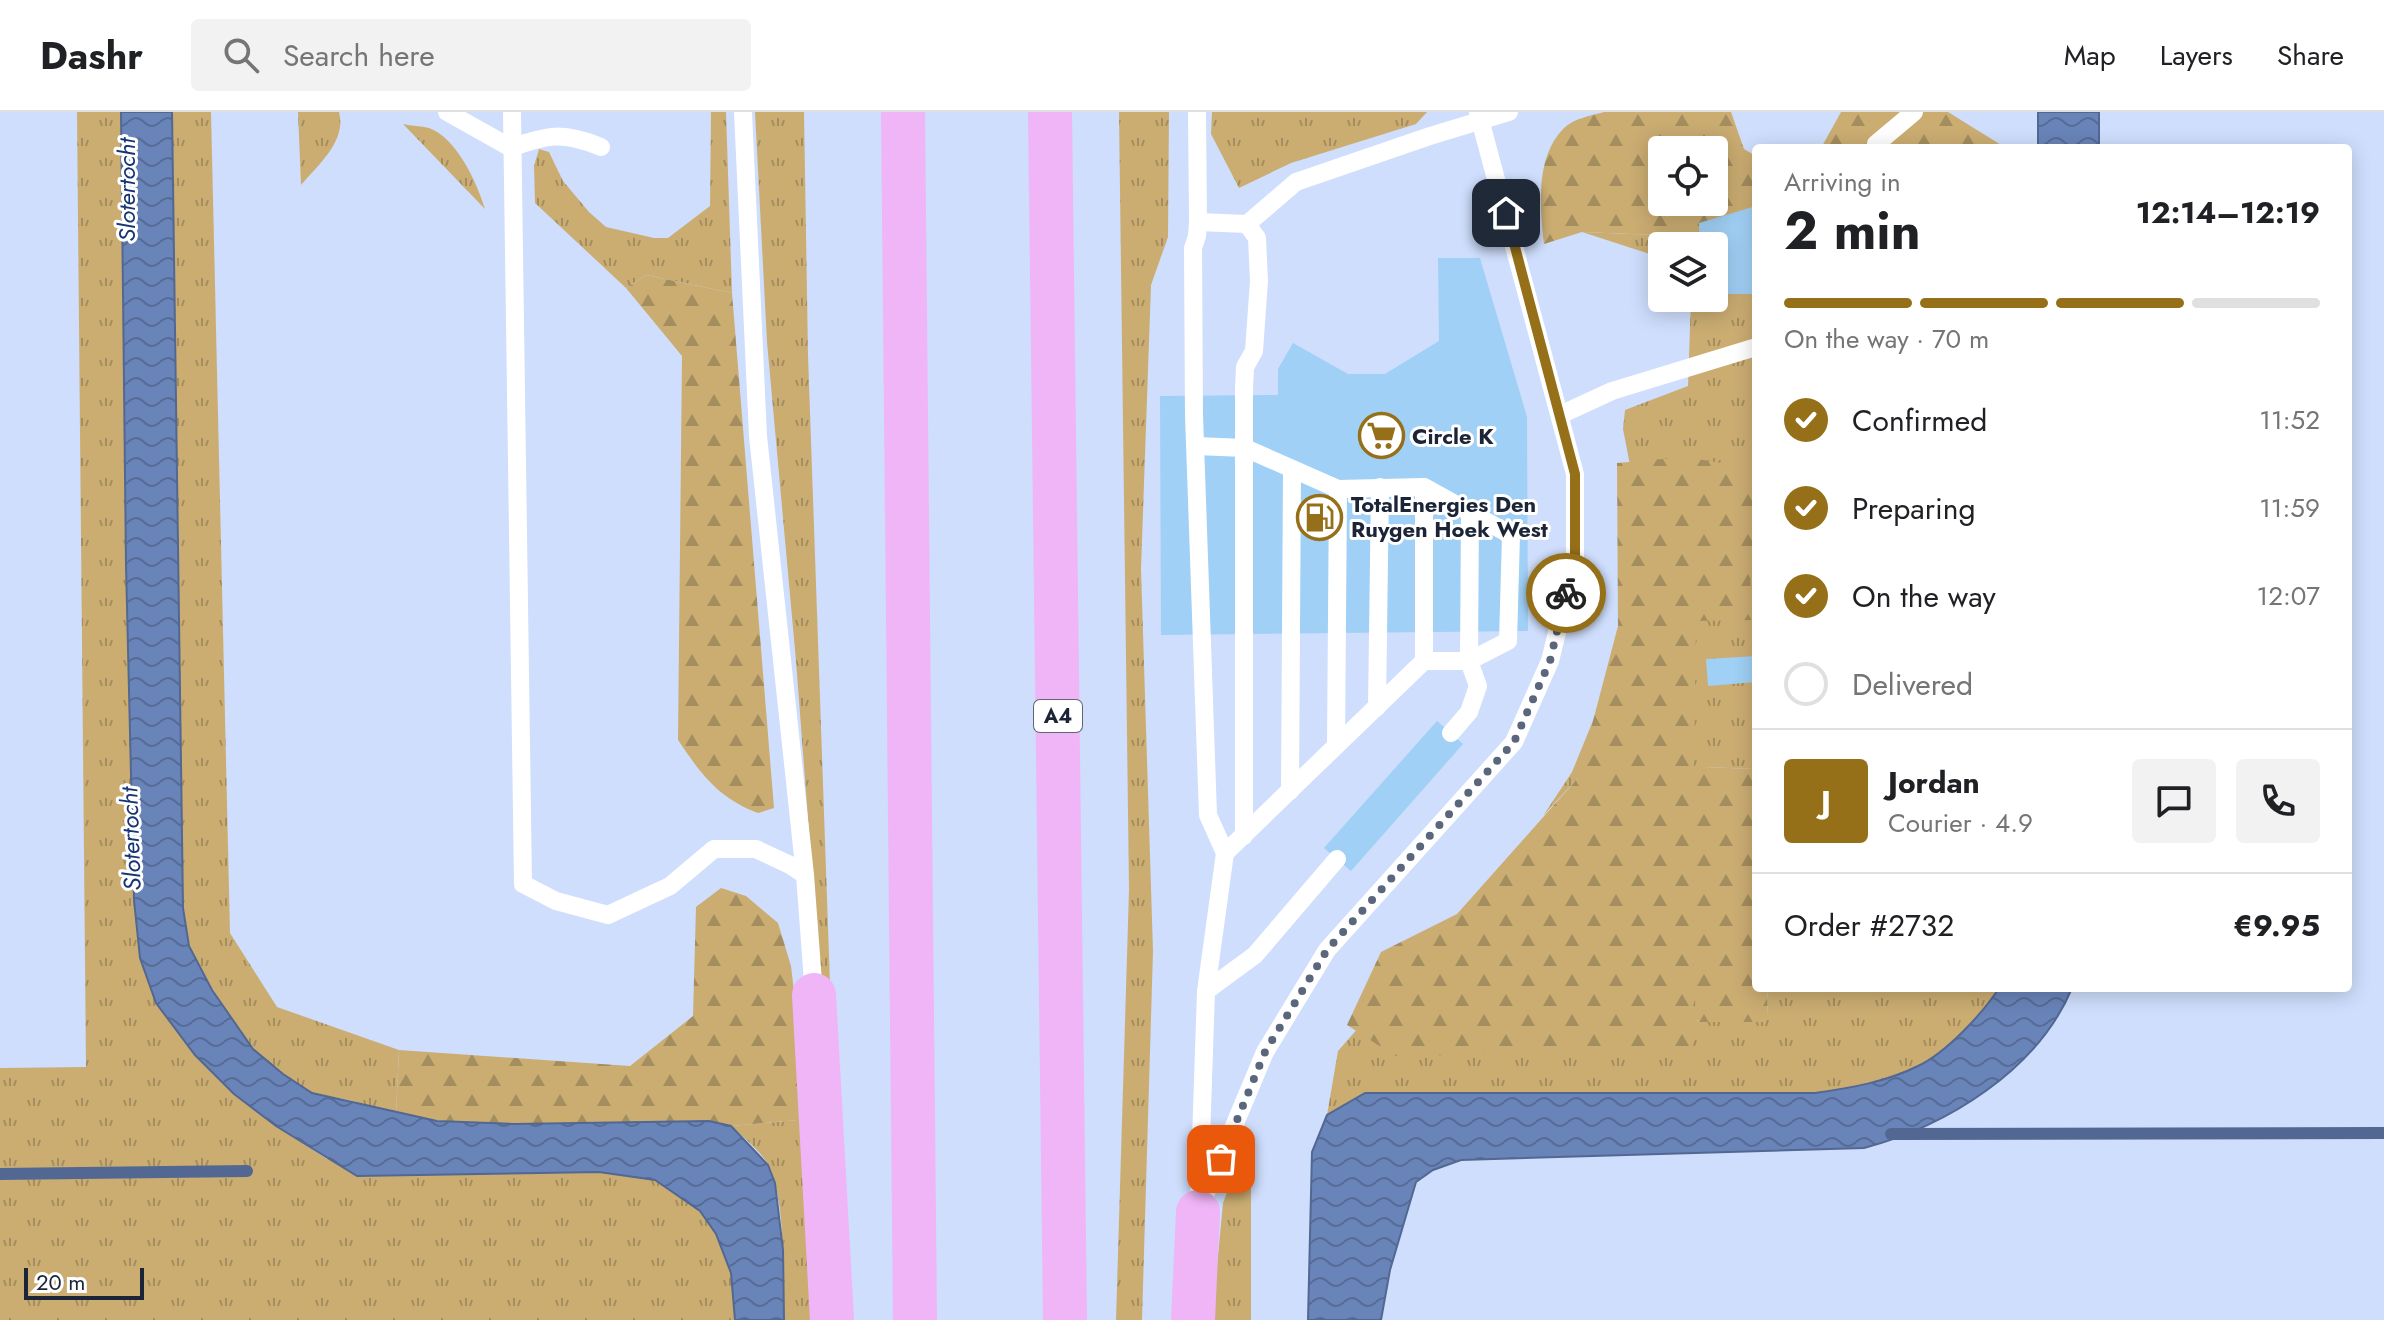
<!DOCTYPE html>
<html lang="en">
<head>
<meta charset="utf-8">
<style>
	:root { --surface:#fff; --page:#f2f2f2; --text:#202124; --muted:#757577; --line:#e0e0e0; --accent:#957019 }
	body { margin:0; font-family:Jost,sans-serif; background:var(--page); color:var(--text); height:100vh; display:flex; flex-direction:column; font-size:30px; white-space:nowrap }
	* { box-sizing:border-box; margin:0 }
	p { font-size:26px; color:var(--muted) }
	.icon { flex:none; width:44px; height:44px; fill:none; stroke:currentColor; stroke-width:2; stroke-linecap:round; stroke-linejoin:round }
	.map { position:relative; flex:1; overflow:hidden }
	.drawer { position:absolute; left:1752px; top:32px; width:600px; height:848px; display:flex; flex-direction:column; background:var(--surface); border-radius:8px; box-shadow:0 4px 20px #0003 }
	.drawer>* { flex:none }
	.tools { position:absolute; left:1648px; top:24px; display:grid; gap:16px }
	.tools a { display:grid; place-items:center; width:80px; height:80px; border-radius:8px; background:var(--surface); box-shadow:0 4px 20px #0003; font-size:40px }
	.scale { position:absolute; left:24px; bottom:20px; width:120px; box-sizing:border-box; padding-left:8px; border:4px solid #1c2537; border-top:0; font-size:22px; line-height:28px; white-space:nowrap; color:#1c2537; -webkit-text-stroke:6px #fff; paint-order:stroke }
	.pin { position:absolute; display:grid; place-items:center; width:68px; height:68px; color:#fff; margin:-34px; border-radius:16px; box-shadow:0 4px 12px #0006 }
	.courier { position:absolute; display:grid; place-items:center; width:80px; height:80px; margin:-40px; border:6px solid #957019; border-radius:50%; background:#fff; color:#222; box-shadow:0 2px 10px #0007 }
	.overview em { font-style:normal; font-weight:700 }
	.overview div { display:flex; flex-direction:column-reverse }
	.overview { display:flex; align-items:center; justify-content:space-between; height:136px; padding:0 32px }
	h1 { font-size:52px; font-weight:700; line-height:60px }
	.bar { display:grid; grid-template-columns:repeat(4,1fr); gap:12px 8px; align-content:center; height:96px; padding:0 32px }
	.bar i { height:10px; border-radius:6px; background:var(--line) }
	.bar .on { background:var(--accent) }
	.bar p { grid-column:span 4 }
	.line { display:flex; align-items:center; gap:20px; padding:0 32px; border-top:2px solid var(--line) }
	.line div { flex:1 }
	.round { display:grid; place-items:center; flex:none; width:84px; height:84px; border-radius:8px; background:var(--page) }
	ol { padding:0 32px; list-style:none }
	li { display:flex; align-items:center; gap:24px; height:88px }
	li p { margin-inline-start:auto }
	li .icon { padding:8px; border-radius:50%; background:var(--accent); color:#fff; stroke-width:4 }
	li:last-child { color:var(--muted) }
	li i { width:44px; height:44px; border:4px solid var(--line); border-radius:50% }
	header { display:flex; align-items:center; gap:48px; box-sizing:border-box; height:112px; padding:0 40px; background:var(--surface); border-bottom:2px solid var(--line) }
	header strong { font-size:38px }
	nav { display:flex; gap:44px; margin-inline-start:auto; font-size:28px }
	.search { width:560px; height:72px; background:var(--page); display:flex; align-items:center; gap:20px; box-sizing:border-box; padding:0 28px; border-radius:8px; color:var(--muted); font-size:30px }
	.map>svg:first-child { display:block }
	.grass { fill:url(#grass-tufts) }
	.forest { fill:url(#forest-firs); fill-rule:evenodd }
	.water { fill:url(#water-waves); stroke:#526892; stroke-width:2 }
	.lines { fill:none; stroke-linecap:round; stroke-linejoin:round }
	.stream { stroke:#526892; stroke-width:12 }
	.building { fill:#a0d0f6 }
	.lane { stroke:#fff; stroke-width:18 }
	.highway { stroke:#f0b5f7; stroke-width:44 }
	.done { stroke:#5a667c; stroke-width:8; stroke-dasharray:0 14.4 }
	.route { stroke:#957019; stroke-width:10 }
	.labels { text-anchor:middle; stroke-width:6; stroke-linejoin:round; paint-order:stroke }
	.shield { fill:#fff; stroke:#606673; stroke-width:2 }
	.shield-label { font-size:20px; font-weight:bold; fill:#1c2537 }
	.poi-label { font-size:22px; font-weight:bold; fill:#1c2537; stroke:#fff; text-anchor:start }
	.water-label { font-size:24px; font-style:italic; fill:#173575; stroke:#fff }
</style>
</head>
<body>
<header>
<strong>Dashr</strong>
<div class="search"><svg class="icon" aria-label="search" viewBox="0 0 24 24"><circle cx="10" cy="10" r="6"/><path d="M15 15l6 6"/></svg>Search here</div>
<nav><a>Map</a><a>Layers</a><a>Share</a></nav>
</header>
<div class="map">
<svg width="2384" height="1208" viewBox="0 0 2384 1208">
	<defs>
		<pattern id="grass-tufts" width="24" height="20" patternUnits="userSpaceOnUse" patternTransform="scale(2)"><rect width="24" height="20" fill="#cbad72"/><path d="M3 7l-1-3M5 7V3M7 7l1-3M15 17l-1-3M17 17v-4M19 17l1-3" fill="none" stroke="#a48d5e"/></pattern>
		<pattern id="forest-firs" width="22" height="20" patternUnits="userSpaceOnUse" patternTransform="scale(2)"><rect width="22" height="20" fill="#cbad72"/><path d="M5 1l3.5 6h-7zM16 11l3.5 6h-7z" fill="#a48d5e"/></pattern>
		<pattern id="water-waves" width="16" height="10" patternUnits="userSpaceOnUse" patternTransform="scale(2)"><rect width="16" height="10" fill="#6984b9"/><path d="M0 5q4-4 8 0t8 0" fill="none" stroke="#566c97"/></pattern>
	</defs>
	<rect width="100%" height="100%" fill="#cedefc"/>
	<!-- grass -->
	<g class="grass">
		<polygon points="77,0 121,0 126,453 134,788 156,891 195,943 234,982 276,1014 327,1047 599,1060 654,1068 700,1099 716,1122 731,1161 735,1208 0,1208 0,1059 110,1060 0,1057 0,956 86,955"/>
		<polygon points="172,0 211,0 230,821 277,895 399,938 396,1002 349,988 312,981 283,962 253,937 212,878 189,834 183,797"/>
		<path d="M298,0H339C347,29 318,53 301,73Z"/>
		<polygon points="711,0 726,0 732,181 646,163 626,176 535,91 534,54 539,37 549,40 563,69 589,100 606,115 654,126 668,126 710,94"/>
		<polygon points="755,0 804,0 808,243 838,1101 796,549 767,230"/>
		<polygon points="1119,0 1169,0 1168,125 1151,173 1141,457 1153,839 1142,1208 1116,1208 1129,778"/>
		<polygon points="1212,0 1427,0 1416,12 1291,51 1239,76 1211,22"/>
		<path d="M403,12C411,14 421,14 429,16C457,26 477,71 485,97Z"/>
		<path d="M1582,120L1756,127V659L1754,657L1704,655L1696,907L1699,910H1762L1768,903L1767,876H1999C1983,901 1946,941 1918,954C1886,970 1850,976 1815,981H1365L1327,1003L1338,939L1585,658L1543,704L1572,660L1606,577L1625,510L1635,379L1623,317L1625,298L1688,274L1691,186H1714V134H1662V146Z"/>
		<path d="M809,1007L812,1208H784C783,1170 786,1087 769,1054C761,1039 743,1025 731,1014Z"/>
		<polygon points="1251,1018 1251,1208 1212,1208 1223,1091"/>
	</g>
	<!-- forest -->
	<g class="forest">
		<path d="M1604,0H1731L1744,37L1756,44V127L1582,120L1544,132C1540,95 1535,46 1563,17C1574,6 1590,4 1604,0ZM1662,38H1714V90H1662Z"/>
		<polygon points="1841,0 1948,0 2006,36 1821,36"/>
		<path d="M646,163L732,181L774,696L758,701C718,686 701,662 678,628L682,244L626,176Z"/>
		<polygon points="1686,345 1756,357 1756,435 1750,436 1751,508 1696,509 1694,659 1704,655 1754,657 1756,659 1756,876 1767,876 1768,904 1762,910 1699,910 1696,907 1693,846 1691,940 1395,944 1347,913 1381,840 1457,802 1578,666 1618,514 1617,351"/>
		<path d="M721,776L746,784L778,811L791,854L809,1007L731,1014L709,1009C606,1012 498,1021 396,1002L399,938L630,954L693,904L696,795Z"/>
	</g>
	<!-- water -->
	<g class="water">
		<polygon points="121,0 172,0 183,796 189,834 212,878 253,937 283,962 312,981 437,1009 514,1012 709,1009 731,1014 768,1053 775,1071 783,1138 784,1208 735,1208 731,1161 716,1122 700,1099 655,1068 599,1060 357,1064 276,1014 234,982 195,943 156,891 140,846 134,788 126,453"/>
		<rect x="2038" y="0" width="61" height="36"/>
		<path d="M1999,876H2072C2038,958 1947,1014 1864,1036L1461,1048L1433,1058L1416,1070L1390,1158L1381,1208H1308L1312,1040L1327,1003L1365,981H1815C1850,976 1886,970 1918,954C1946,941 1983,901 1999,876Z"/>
	</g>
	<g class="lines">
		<!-- stream -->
		<g class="stream">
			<polyline points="1891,1022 2384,1021"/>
			<polyline points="0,1062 247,1059"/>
		</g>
	</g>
	<!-- building -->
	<g class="building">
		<polygon points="1756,94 1756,182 1714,182 1714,134 1700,134 1699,111"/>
		<polygon points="1438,146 1480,146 1527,305 1528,519 1161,523 1160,284 1278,283 1278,257 1293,231 1348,262 1385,262 1439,229"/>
		<polygon points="1756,544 1756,570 1708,574 1706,547"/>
		<polygon points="1437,609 1463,632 1351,759 1324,736"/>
	</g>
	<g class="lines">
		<!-- lane -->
		<g class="lane">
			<path d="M447,0L511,36C548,22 564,20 601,35"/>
			<polyline points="512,0 523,772 556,789 608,803 670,774 714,737 756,737 790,753 805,763"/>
			<polyline points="743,0 758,324 805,763 814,883"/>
			<polyline points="1197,0 1198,110 1197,124 1193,136 1194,303 1208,703 1225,741 1206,879 1199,1087"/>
			<polyline points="1876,36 1876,32 1914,0"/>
			<polyline points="1198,110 1247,112 1296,70 1430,24 1509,0"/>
			<polyline points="1560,303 1612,279 1756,235"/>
			<polyline points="1196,334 1245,336 1338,377 1424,375 1511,423 1508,529 1469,549 1424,549 1225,741"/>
			<polyline points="1424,549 1424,375"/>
			<polyline points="1377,595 1380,375"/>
			<polyline points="1451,621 1469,600 1478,574 1469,549 1470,399"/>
			<polyline points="1336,634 1338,377"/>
			<polyline points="1290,679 1292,358"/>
			<polyline points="1244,724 1244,277 1245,255 1254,239 1259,169 1257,126 1247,112"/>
			<polyline points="1206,879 1255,843 1337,747"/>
			<polyline points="1198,1100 1265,940 1327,838 1514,630 1550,549 1575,447 1575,362 1478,0"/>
		</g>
		<!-- highway -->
		<g class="highway">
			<polyline points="903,0 915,1208"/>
			<polyline points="1050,0 1065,1208"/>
			<polyline points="814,883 832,1208"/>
			<polyline points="1193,1208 1198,1100"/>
		</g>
	</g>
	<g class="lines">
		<!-- done -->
		<polyline class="done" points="1221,1047 1265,940 1327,838 1514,630 1550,549 1566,481"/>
		<!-- route -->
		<polyline class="route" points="1506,101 1575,362 1575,447 1566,481"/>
	</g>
	<!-- icons -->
	<defs>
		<symbol id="supermarket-ring" viewBox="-11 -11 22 22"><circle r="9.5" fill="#fff" stroke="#957019" stroke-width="1.5"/><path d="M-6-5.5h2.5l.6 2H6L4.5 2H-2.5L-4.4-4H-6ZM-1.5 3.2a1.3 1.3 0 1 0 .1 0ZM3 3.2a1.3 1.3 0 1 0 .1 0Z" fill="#957019"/></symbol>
		<symbol id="fuel-ring" viewBox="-11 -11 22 22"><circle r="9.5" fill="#fff" stroke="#957019" stroke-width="1.5"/><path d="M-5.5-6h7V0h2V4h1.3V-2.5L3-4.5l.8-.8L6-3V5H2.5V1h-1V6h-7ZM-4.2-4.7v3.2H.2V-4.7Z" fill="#957019"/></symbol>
	</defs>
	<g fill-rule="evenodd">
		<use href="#supermarket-ring" x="1356" y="298" width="51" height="51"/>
		<use href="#fuel-ring" x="1294" y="380" width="51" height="51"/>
	</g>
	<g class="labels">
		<!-- shield labels -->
		<rect class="shield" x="1034" y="588" width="48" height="32" rx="6"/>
		<g class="shield-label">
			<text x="1058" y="611">A4</text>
		</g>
		<!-- poi labels -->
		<g class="poi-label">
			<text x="1412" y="332">Circle K</text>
			<text x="1351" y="400">TotalEnergies Den<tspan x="1351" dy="25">Ruygen Hoek West</tspan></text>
		</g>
		<!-- water labels -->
		<g class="water-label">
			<text transform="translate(127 78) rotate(-90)" y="8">Slotertocht</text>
			<text transform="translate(131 727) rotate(-92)" y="8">Slotertocht</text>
		</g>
	</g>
</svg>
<div class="tools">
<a><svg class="icon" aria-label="locate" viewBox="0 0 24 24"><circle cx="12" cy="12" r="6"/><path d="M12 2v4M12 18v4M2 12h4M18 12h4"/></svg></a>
<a><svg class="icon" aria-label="layers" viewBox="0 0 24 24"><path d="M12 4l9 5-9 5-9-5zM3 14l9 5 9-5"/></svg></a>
</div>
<div class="scale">20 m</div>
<div class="pin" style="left:1221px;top:1047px;background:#ea580c"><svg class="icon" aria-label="bag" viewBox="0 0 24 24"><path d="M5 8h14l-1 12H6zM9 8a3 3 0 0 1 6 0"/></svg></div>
<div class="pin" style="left:1506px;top:101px;background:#1f2937"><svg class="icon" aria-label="home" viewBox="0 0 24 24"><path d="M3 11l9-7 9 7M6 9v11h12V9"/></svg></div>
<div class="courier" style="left:1566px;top:481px"><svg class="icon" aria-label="bike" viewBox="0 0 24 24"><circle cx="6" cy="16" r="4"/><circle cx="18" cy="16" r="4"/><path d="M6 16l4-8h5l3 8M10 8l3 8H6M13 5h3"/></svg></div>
<section class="drawer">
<div class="overview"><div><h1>2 min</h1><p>Arriving in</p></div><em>12:14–12:19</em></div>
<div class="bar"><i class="on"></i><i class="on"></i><i class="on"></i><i></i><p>On the way · 70 m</p></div>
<ol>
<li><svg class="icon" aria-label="check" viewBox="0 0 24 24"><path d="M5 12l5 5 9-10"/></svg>Confirmed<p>11:52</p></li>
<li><svg class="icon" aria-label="check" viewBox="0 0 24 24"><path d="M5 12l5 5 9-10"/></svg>Preparing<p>11:59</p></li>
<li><svg class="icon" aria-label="check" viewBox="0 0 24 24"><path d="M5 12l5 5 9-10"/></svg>On the way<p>12:07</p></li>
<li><i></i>Delivered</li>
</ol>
<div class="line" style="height:144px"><b class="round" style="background:var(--accent);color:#fff">J</b><div><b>Jordan</b><p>Courier · 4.9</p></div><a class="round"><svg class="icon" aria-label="chat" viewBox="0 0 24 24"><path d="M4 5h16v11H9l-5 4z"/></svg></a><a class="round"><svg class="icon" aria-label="phone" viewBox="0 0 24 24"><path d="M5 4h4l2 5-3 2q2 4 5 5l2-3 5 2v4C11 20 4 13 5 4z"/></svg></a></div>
<div class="line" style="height:104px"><div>Order #2732</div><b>€9.95</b></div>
</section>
</div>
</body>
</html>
